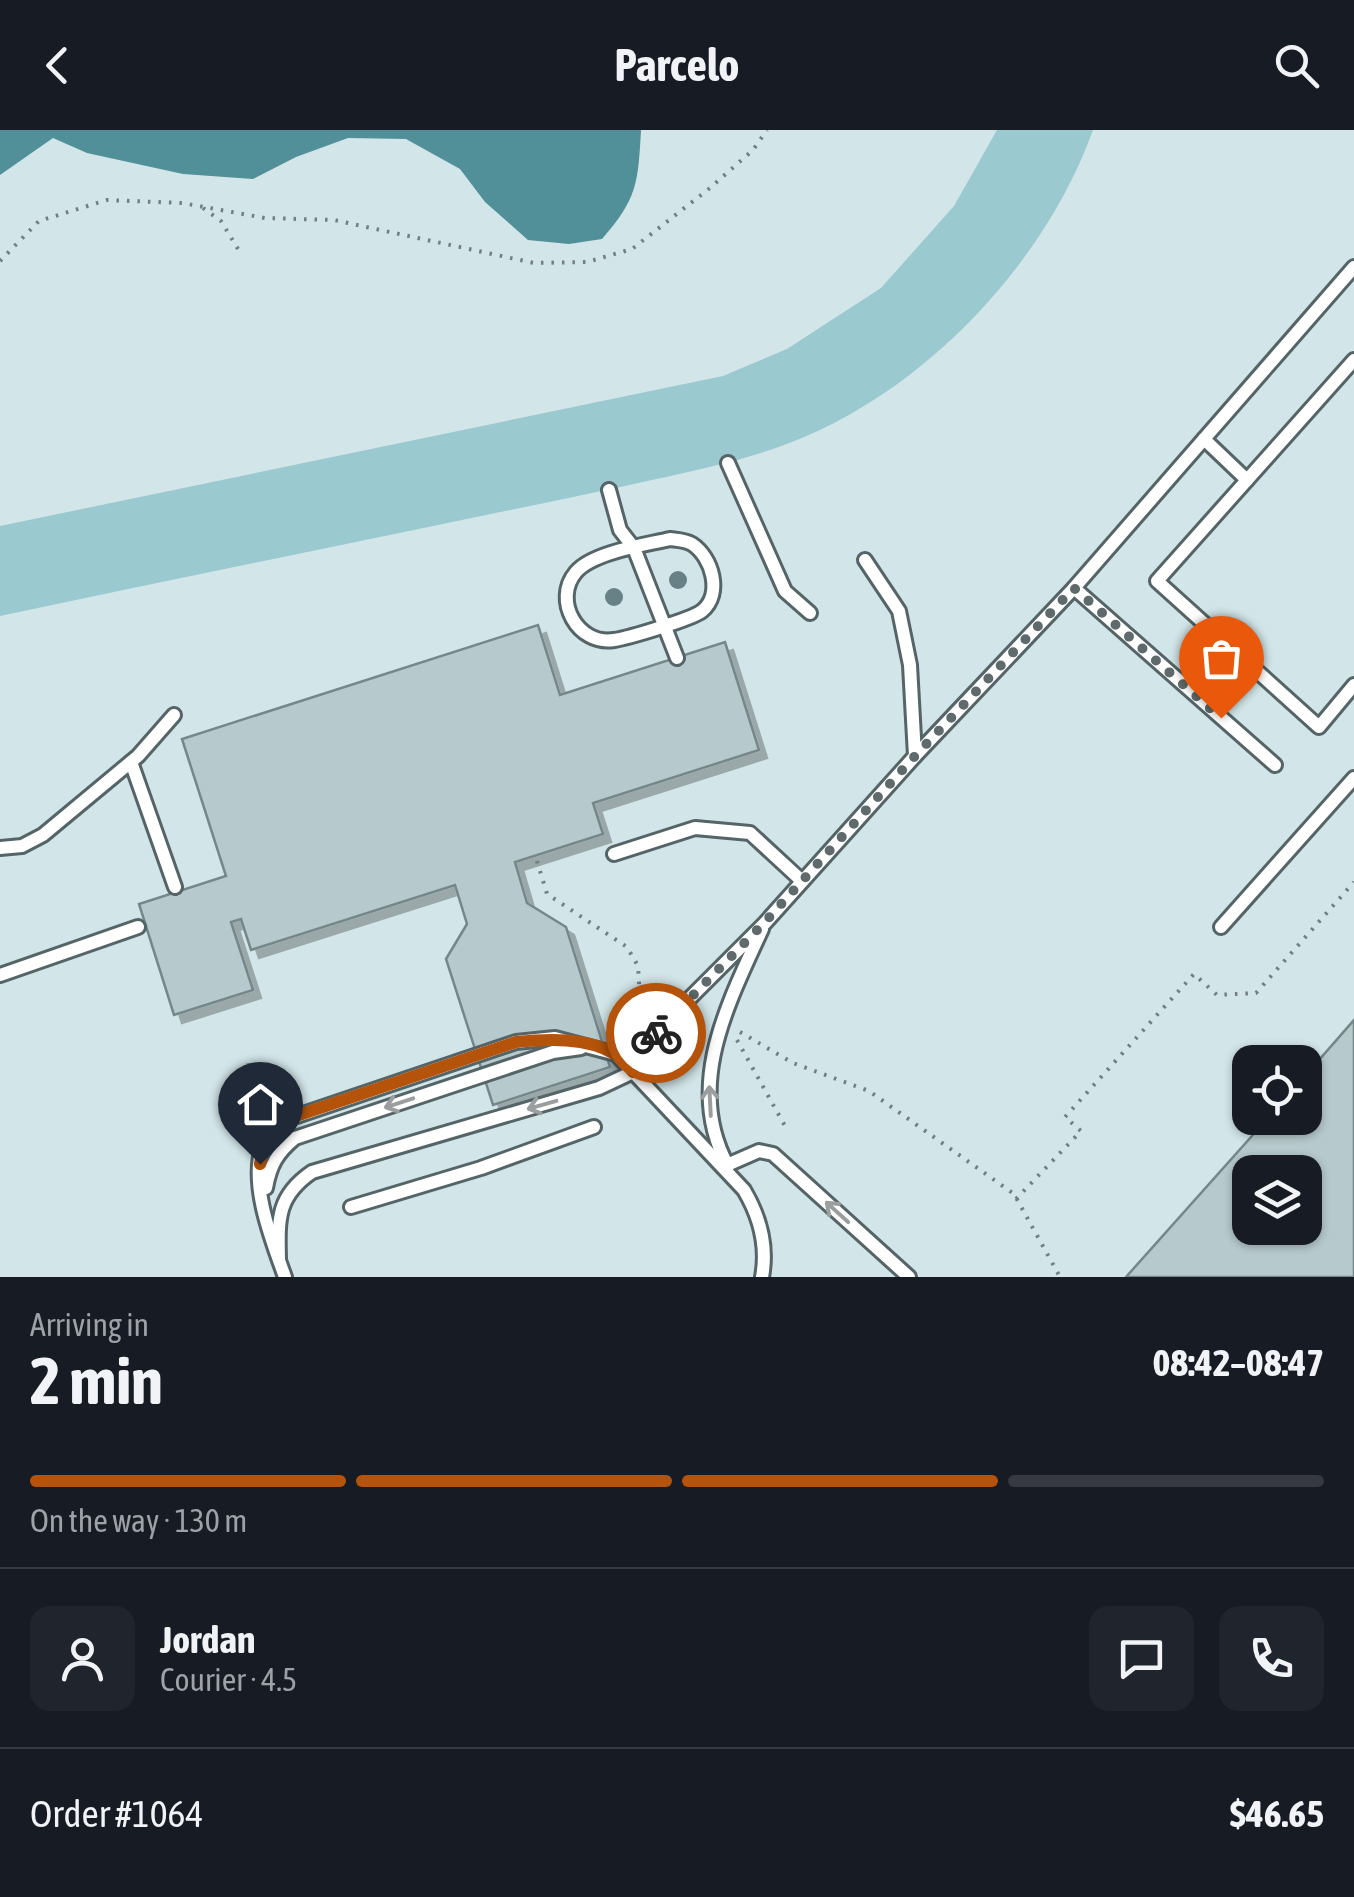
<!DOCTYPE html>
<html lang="en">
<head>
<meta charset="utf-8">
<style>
	:root { --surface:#171b24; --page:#20242c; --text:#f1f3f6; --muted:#9ea1a6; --line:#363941; --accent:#b45309 }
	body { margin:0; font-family:"Asap Condensed",sans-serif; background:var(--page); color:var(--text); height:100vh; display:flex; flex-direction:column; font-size:38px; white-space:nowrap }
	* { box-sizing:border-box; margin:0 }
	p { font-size:32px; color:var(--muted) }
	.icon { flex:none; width:55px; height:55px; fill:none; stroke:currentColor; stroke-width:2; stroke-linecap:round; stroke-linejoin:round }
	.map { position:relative; height:1147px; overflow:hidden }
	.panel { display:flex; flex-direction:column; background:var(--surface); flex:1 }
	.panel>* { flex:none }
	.buttons { position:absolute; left:1232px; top:915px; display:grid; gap:20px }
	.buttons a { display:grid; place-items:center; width:90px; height:90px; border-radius:20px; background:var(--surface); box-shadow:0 2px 8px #0004; font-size:50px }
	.pin { position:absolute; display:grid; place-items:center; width:85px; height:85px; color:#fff; margin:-102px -42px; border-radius:50% 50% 50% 0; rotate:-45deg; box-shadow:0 0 10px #0007 }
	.pin .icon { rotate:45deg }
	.courier { position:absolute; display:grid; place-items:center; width:100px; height:100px; margin:-50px; border:8px solid #b45309; border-radius:50%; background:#fff; color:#222; box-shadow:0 2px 12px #0007 }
	.overview em { font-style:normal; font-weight:700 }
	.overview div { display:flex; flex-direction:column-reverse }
	.overview { display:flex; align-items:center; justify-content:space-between; height:170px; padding:0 30px }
	h1 { font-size:65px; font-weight:700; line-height:75px }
	.bar { display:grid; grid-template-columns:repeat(4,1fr); gap:15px 10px; align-content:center; height:120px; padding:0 30px }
	.bar i { height:12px; border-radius:8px; background:var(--line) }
	.bar .current { background:var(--accent) }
	.bar p { grid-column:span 4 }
	.line { display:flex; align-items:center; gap:25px; padding:0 30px; border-top:2px solid var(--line) }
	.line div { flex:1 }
	.round { display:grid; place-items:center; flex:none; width:105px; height:105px; border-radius:20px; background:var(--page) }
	header { display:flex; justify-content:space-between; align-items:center; height:130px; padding:0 30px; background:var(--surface); font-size:45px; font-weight:700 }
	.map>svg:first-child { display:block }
	.green { fill:#9ac9d0 }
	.water { fill:#518f99 }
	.building { fill:#b6c9cc; stroke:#758789; stroke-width:2.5; fill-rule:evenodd; filter:url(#shadow) }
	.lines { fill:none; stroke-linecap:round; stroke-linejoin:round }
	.lane-casing { stroke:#546467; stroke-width:18 }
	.path { stroke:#727e80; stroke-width:4; stroke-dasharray:2.5 8; stroke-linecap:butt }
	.lane { stroke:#fff; stroke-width:12 }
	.tree { fill:#678186 }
	.oneway { stroke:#9b9e9e }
	.done { stroke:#5e6a6b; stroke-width:10; stroke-dasharray:0 18 }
	.route { stroke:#b45309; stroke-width:12 }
</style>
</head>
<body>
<header><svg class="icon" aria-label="back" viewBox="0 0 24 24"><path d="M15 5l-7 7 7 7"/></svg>Parcelo<svg class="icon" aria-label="search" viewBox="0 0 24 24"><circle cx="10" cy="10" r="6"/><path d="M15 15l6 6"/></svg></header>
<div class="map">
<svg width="1354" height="1147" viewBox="0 0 1354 1147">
	<defs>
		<filter id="shadow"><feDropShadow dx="8" dy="8" stdDeviation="0" flood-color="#0004"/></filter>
	</defs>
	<rect width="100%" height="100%" fill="#d2e5e8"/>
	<!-- green -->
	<path class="green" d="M997,0H1093C1044,136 921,265 784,315C741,331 697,340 652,350C581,366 509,380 438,395C292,425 146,455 0,486V396L723,246L787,219L881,158L954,76Z"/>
	<!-- water -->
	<path class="water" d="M0,0H641C638,52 638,68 602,109L569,114L528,110L485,72L460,39L406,9L348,8L296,27L253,49L183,44L87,23L53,8L0,45Z"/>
	<!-- building -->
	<g class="building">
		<polygon points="538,495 560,565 725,512 759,620 593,673 603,704 515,732 527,773 566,797 610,937 493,975 446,829 467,794 455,755 251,820 241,789 231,792 253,860 174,885 139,774 226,746 182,609"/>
		<path d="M1354,890V1147H1126L1268,988H1305V946ZM1250,1042H1305V1098H1250Z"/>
	</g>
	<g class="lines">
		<defs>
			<g id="lane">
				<polyline points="1354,230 1157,451 1319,597 1354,555"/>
				<polyline points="1204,309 1247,350"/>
				<polyline points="728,333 785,461 810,483"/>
				<polyline points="609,360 620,400 634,418 677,528"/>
				<path d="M670,409C678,410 685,410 692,414C712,427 723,464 702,481C692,489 628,508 614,510C578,516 552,470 576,442C593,422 645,415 670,409Z"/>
				<polyline points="865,430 899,481 910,535 915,626"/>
				<polyline points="1074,458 1275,635"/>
				<polyline points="131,632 175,757"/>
				<polyline points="0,718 22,716 43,705 138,626 174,585"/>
				<polyline points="614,724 695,698 750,703 802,751"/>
				<polyline points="1221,797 1354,648"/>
				<polyline points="0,845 138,797"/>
				<polyline points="727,1035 759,1021 773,1024 909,1147"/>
				<path d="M728,1036C684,956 728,874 762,799"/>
				<path d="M266,1058C270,1035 277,1023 295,1008L553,922L581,918"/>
				<polyline points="351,1077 481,1038 594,997"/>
				<path d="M279,1129C278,1089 277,1066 312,1042L599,958L633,942L658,900L765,793L915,626L1074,458L1354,137"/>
				<path d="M285,1147C272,1111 249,1054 263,1015C268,1002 279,995 291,988L516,912L555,908L616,924L744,1060C760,1087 768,1115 762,1147"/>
			</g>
		</defs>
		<!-- lane casing -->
		<use href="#lane" class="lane-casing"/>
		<!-- path -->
		<g class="path">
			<polyline points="203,78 221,91 241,124"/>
			<polyline points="0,131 39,91 107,70 182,73 265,88 334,90 534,133 587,132 632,119 710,58 753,20 767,0"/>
			<polyline points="537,731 547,764 627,817 638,836 640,868"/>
			<polyline points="740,902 793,933 869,961 1014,1064 1060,1147"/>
			<polyline points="737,910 785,996"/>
			<polyline points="1016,1069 1081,1001 1065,987 1194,844 1217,865 1256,863 1354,752"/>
		</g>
		<!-- lane -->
		<use href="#lane" class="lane"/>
	</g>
	<!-- trees -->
	<g class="tree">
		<circle cx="678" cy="450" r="9"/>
		<circle cx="614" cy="467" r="9"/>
	</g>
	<!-- one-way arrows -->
	<defs><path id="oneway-shaft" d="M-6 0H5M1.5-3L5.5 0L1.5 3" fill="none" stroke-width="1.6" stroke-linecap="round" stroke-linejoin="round" transform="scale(2.5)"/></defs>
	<g class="oneway">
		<use href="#oneway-shaft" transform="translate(710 971) rotate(-93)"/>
		<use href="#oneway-shaft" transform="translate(399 973) rotate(162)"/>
		<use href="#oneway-shaft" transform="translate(542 975) rotate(164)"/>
		<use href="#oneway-shaft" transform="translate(837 1082) rotate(-138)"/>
	</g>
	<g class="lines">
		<!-- done -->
		<polyline class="done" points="656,903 765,792 915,626 1074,458 1221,588"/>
		<!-- route -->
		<path class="route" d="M260,1034C264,1012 271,1000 290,988L516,912C547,909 587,907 615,924C622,927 628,936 633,942L656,903"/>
	</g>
</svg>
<div class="buttons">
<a><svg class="icon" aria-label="locate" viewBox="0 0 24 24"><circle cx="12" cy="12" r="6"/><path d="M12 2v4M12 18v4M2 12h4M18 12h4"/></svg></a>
<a><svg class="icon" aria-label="layers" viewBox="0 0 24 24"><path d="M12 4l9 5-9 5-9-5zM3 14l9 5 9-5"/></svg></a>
</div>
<div class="pin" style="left:1221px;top:588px;background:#ea580c"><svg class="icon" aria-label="bag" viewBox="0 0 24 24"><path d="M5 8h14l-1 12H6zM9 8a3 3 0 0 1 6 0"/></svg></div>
<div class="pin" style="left:260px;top:1034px;background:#1f2937"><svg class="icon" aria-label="home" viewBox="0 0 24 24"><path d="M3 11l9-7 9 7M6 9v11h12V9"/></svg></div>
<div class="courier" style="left:656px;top:903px"><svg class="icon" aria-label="bike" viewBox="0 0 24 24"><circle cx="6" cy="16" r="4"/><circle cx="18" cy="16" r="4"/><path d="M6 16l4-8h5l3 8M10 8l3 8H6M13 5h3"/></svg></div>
</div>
<section class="panel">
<div class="overview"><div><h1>2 min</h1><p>Arriving in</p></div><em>08:42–08:47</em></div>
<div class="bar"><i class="current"></i><i class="current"></i><i class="current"></i><i></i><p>On the way · 130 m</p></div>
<div class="line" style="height:180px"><a class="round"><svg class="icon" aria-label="person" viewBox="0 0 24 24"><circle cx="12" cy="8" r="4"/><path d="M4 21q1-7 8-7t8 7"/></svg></a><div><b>Jordan</b><p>Courier · 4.5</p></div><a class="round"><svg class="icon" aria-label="chat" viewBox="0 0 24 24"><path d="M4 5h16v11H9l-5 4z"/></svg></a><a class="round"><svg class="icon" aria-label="phone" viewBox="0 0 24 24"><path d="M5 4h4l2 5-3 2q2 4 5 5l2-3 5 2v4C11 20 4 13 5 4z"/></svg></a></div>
<div class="line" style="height:130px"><div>Order #1064</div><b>$46.65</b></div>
</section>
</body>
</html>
